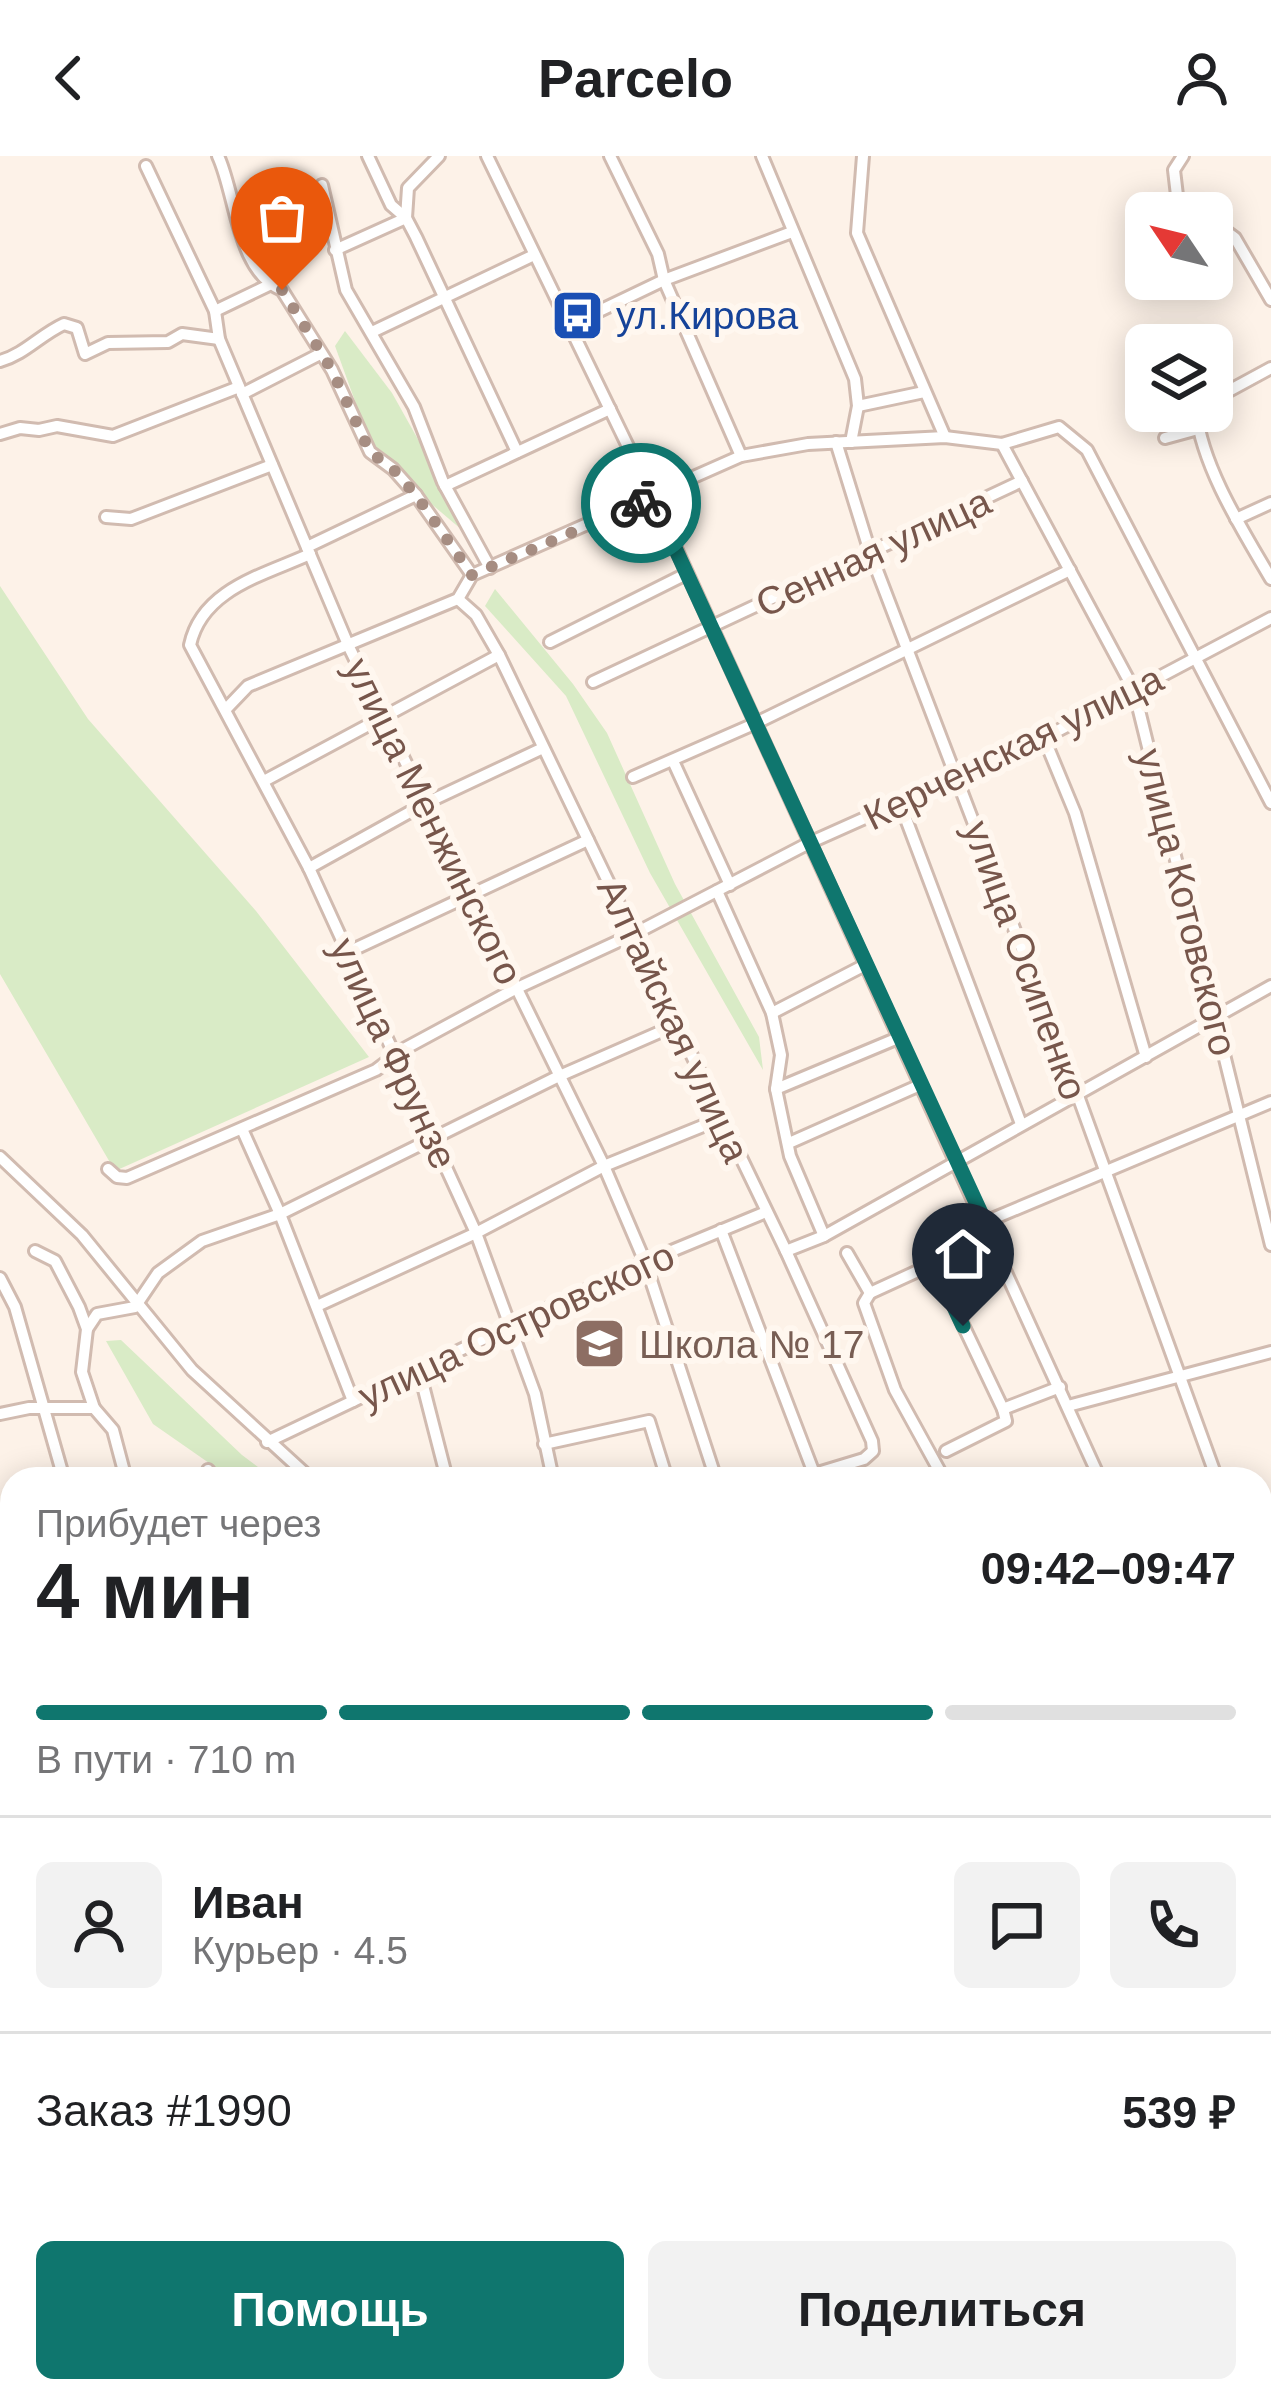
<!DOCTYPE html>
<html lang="ru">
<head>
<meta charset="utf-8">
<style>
	:root { --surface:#fff; --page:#f2f2f2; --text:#202124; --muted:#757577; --line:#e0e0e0; --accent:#0f766e }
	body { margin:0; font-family:Arial,sans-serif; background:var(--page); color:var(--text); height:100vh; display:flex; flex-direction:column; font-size:45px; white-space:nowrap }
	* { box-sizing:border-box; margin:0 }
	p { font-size:39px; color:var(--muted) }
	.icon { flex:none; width:66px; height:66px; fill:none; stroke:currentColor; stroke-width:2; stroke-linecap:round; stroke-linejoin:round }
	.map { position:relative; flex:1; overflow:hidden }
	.drawer { position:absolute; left:0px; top:1311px; width:1272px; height:936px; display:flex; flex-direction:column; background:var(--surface); border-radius:36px 36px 0 0; box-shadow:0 6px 30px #0003 }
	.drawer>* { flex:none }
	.needle { width:78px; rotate:305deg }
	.tools { position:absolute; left:1125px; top:36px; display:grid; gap:24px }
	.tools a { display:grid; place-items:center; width:108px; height:108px; border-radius:18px; background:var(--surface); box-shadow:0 6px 30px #0003; font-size:60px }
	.pin { position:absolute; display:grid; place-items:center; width:102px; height:102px; color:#fff; margin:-123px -51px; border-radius:50% 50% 50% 0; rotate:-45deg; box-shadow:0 0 12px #0007 }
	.pin .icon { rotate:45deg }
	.courier { position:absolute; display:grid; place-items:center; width:120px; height:120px; margin:-60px; border:9px solid #0f766e; border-radius:50%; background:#fff; color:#222; box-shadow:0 3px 15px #0007 }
	.head em { font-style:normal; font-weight:700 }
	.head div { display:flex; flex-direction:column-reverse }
	.head { display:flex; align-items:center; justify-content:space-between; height:204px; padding:0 36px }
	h1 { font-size:78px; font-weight:700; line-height:90px }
	.bar { display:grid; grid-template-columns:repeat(4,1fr); gap:18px 12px; align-content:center; height:144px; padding:0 36px }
	.bar i { height:15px; border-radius:9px; background:var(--line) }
	.bar .current { background:var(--accent) }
	.bar p { grid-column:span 4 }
	.line { display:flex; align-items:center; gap:30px; padding:0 36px; border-top:3px solid var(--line) }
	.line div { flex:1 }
	.round { display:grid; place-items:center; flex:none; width:126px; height:126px; border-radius:18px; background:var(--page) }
	.cta { display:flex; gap:24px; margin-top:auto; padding:24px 36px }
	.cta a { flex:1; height:138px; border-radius:18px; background:var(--accent); color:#fff; font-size:48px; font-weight:700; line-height:138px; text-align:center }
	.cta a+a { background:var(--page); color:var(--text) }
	header { display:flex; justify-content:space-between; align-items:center; height:156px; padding:0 36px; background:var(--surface); font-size:54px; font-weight:700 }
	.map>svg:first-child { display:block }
	.green { fill:#d9ebc6 }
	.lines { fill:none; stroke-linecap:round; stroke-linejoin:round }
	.street-casing { stroke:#d1bbb0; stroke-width:16 }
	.primary-casing { stroke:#d9d0cd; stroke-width:22 }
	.street { stroke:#fff; stroke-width:10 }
	.primary { stroke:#fbcfa1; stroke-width:16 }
	.rail-casing { stroke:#b4a5c7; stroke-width:8 }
	.rail { stroke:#fff7ef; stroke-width:3; stroke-dasharray:9; stroke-linecap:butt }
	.done { stroke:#a68d82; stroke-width:12; stroke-dasharray:0 21.6 }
	.route { stroke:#0f766e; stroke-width:15 }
	.labels { text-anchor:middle; stroke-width:12; stroke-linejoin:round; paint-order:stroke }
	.transit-label { font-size:39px; fill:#164399; stroke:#fff7ef; text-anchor:start }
	.street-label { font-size:39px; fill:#77564b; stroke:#fff7ef }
	.education-label { font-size:39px; fill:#785e54; stroke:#fff7ef; text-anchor:start }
</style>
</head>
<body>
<header><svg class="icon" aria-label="back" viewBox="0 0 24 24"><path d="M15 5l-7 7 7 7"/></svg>Parcelo<svg class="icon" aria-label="person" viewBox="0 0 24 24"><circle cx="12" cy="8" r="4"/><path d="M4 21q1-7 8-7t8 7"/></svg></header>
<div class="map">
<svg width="1271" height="2247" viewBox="0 0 1271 2247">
	<rect width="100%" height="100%" fill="#fdf2e8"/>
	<!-- green -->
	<g class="green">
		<polygon points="345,175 392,237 475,385 375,300 335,190"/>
		<polygon points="0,430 88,563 256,755 369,901 115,1015 0,818"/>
		<polygon points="495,433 573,528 607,577 675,728 759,881 763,914 650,717 566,540 485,450"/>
		<polygon points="121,1184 242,1299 274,1323 232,1323 153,1268 106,1185"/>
	</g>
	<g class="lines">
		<defs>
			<g id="street">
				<path d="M218,0C236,38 237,116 282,134L332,214L370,296L393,313L416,339L472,419"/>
				<polyline points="368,0 391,49 406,62 416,81 517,296"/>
				<polyline points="487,0 653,342 1100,1323"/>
				<polyline points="610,0 658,98 664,124 741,300"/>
				<polyline points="762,0 855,223 858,250 851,286"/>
				<polyline points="863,0 857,77 945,281"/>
				<polyline points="1183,0 1174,14 1178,48 1196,57"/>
				<polyline points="146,10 215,155 219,183 349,491 604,1010 645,1106 716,1323"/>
				<polyline points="322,29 346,134 414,251 443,326 490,412"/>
				<polyline points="1212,65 1235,82 1271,144"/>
				<polyline points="335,94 406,62 408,32 439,0"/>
				<polyline points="215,155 269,129"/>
				<polyline points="570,169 664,124 792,76"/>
				<polyline points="372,176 534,99"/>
				<path d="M0,205C25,198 40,179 64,168L77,172L85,198L108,187L168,186L182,178L219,183"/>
				<polyline points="242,238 320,198"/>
				<polyline points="1212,244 1271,212"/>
				<polyline points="858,250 924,236"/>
				<path d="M1196,255C1202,311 1243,375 1271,423"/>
				<polyline points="0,278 20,272 39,274 57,270 113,280 239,231"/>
				<polyline points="1165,282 1198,273"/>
				<polyline points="836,286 870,396 1077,937 1217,1323"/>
				<polyline points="1002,288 1134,534 1271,1089"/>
				<polyline points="445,330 610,253"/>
				<polyline points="106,361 131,363 272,309"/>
				<polyline points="1236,363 1271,347"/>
				<polyline points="307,391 416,339"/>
				<path d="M310,398C264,419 202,433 190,489L309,712L476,1077L535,1238L553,1323"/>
				<polyline points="458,443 476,459 499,499 786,1095 872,1285 873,1295 864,1303 798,1323"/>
				<polyline points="550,486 686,418"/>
				<polyline points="593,526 1022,325"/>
				<polyline points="226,553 248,530 458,443 472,419 741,300 808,288 945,281 1002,288 1059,271 1087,294 1271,647"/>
				<polyline points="1044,582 1075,657 1146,901"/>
				<polyline points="673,605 730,729"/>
				<polyline points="633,621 754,568 1070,414"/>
				<polyline points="264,625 499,499"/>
				<polyline points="900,647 1021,968"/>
				<polyline points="309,712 428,646 543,592"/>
				<polyline points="717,735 772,857 781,899 776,933 790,1000 824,1080"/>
				<polyline points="346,797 588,684"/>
				<polyline points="772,857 865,809"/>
				<polyline points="776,933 898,882"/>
				<polyline points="242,973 280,1058 353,1245"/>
				<polyline points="789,987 920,929"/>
				<polyline points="0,1001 82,1079 192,1214 311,1323"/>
				<polyline points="108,1013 117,1021 127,1022 376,914 404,893 515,833 634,778 809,687 1044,582 1271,462"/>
				<polyline points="985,1066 1271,946"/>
				<polyline points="721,1074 815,1320"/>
				<polyline points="35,1095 55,1105 79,1151 87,1173 82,1216 94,1252"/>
				<polyline points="786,1095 824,1080 1271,830"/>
				<polyline points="847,1097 870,1137 864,1147 895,1234 944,1323"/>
				<polyline points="934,1108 1003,1253"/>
				<polyline points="0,1122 15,1151 64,1323"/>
				<polyline points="870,1137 992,1081"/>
				<polyline points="317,1150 476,1077 604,1010 720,963"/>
				<polyline points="87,1173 97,1158 135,1151 158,1117 202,1085 280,1058 557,921 676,869"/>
				<polyline points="419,1214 447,1323"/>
				<polyline points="1068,1250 1271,1196"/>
				<polyline points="0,1258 29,1252 94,1252 113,1274 126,1323"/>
				<polyline points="267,1286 645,1106 766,1056"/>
				<polyline points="544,1288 649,1265 667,1323"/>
				<polyline points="946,1295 1006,1265 1003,1253 1060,1231"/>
				<polyline points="208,1314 215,1323"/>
				<polyline points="1260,1383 1271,1380"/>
				<polyline points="0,1415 12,1459"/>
				<polyline points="1260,1514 1271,1510"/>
				<polyline points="0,1631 12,1627"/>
				<polyline points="1260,1676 1268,1694"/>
				<polyline points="0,1731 12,1775"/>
				<polyline points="1260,1835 1271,1828"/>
				<polyline points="1260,1880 1271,1896"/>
				<polyline points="0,1922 12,1919"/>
				<polyline points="0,2002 12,1980"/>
				<polyline points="0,2035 10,2046"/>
				<polyline points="0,2143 12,2135"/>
				<polyline points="1260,2157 1271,2150"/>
				<polyline points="0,2168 12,2158"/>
				<polyline points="40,2235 43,2247"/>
				<polyline points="113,2235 116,2247"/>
				<polyline points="271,2235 289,2247"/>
				<polyline points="413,2235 433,2247"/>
				<polyline points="142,2247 151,2235"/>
				<polyline points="169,2247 178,2235"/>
				<polyline points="245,2247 253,2235"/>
				<polyline points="1124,2247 1149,2235"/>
			</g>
			<g id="primary">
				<polyline points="1260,1699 1271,1692"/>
				<polyline points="0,1961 12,1945"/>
				<polyline points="0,1980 12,1964"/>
			</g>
		</defs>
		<!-- street casing -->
		<use href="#street" class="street-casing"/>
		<!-- primary casing -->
		<use href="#primary" class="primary-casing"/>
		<!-- street -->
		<use href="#street" class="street"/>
		<!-- primary -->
		<use href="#primary" class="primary"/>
		<defs>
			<g id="rail">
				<polyline points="0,1980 12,1984"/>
				<polyline points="0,2122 12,2115"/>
				<polyline points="1260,2133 1271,2126"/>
				<polyline points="434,2235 454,2247"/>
				<polyline points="511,2235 531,2247"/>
				<polyline points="1051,2247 1072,2235"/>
			</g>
		</defs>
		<!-- rail casing -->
		<use href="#rail" class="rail-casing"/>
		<!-- rail -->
		<use href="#rail" class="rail"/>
	</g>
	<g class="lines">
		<!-- done -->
		<polyline class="done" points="282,134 332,214 370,296 393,313 416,339 472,419 641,347"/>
		<!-- route -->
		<polyline class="route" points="641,347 652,342 992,1081 934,1108 963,1170"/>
	</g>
	<!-- icons -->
	<defs>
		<symbol id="bus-square" viewBox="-11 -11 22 22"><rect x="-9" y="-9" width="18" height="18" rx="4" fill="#1a4fb4" stroke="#fff7ef"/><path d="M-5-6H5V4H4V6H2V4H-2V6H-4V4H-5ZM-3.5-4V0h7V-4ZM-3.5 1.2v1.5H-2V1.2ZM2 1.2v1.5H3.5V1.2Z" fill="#fff"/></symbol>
		<symbol id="school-square" viewBox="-11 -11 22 22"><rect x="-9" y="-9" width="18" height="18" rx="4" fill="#8d6e63" stroke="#fff7ef"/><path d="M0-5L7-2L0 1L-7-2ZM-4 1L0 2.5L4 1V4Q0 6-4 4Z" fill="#fff"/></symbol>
	</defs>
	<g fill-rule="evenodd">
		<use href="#bus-square" x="548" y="130" width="59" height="59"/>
		<use href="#school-square" x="570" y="1158" width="59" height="59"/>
	</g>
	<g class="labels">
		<!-- transit labels -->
		<g class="transit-label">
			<text x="616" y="173">ул.Кирова</text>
		</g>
		<!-- street labels -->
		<g class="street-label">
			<text transform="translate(873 396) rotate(-25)" y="14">Сенная улица</text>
			<text transform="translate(1013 591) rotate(-26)" y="14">Керченская улица</text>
			<text transform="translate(434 665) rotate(64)" y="14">улица Менжинского</text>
			<text transform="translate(1187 746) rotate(76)" y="14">улица Котовского</text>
			<text transform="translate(1026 804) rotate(70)" y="14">улица Осипенко</text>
			<text transform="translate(674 864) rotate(65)" y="14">Алтайская улица</text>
			<text transform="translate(394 897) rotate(65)" y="14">улица Фрунзе</text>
			<text transform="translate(516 1169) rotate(-25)" y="14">улица Островского</text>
		</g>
		<!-- education labels -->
		<g class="education-label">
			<text x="639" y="1202">Школа № 17</text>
		</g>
	</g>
</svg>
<div class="tools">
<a><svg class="needle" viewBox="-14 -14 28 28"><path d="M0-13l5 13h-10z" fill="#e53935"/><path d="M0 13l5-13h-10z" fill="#757577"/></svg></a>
<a><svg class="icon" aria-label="layers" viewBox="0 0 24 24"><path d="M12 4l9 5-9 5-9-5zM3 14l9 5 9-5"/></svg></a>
</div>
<div class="pin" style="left:282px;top:134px;background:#ea580c"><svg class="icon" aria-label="bag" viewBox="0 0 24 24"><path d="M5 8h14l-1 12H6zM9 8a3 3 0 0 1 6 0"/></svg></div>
<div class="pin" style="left:963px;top:1170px;background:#1f2937"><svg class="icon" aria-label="home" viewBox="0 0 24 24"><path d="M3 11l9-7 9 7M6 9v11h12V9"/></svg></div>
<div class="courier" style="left:641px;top:347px"><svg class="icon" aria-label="bike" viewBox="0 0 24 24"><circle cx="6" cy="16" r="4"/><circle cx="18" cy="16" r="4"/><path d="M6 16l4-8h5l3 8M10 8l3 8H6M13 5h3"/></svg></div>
<section class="drawer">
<div class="head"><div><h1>4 мин</h1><p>Прибудет через</p></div><em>09:42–09:47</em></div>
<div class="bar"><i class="current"></i><i class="current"></i><i class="current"></i><i></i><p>В пути · 710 m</p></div>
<div class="line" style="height:216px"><a class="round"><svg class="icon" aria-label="person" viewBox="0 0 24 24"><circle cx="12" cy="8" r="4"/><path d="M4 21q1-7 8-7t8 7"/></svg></a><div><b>Иван</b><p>Курьер · 4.5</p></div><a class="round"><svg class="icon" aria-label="chat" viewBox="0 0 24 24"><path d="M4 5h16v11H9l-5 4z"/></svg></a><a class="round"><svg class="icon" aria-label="phone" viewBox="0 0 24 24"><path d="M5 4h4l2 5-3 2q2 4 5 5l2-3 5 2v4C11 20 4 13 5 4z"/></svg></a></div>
<div class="line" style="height:156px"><div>Заказ #1990</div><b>539 ₽</b></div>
<div class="cta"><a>Помощь</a><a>Поделиться</a></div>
</section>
</div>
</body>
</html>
